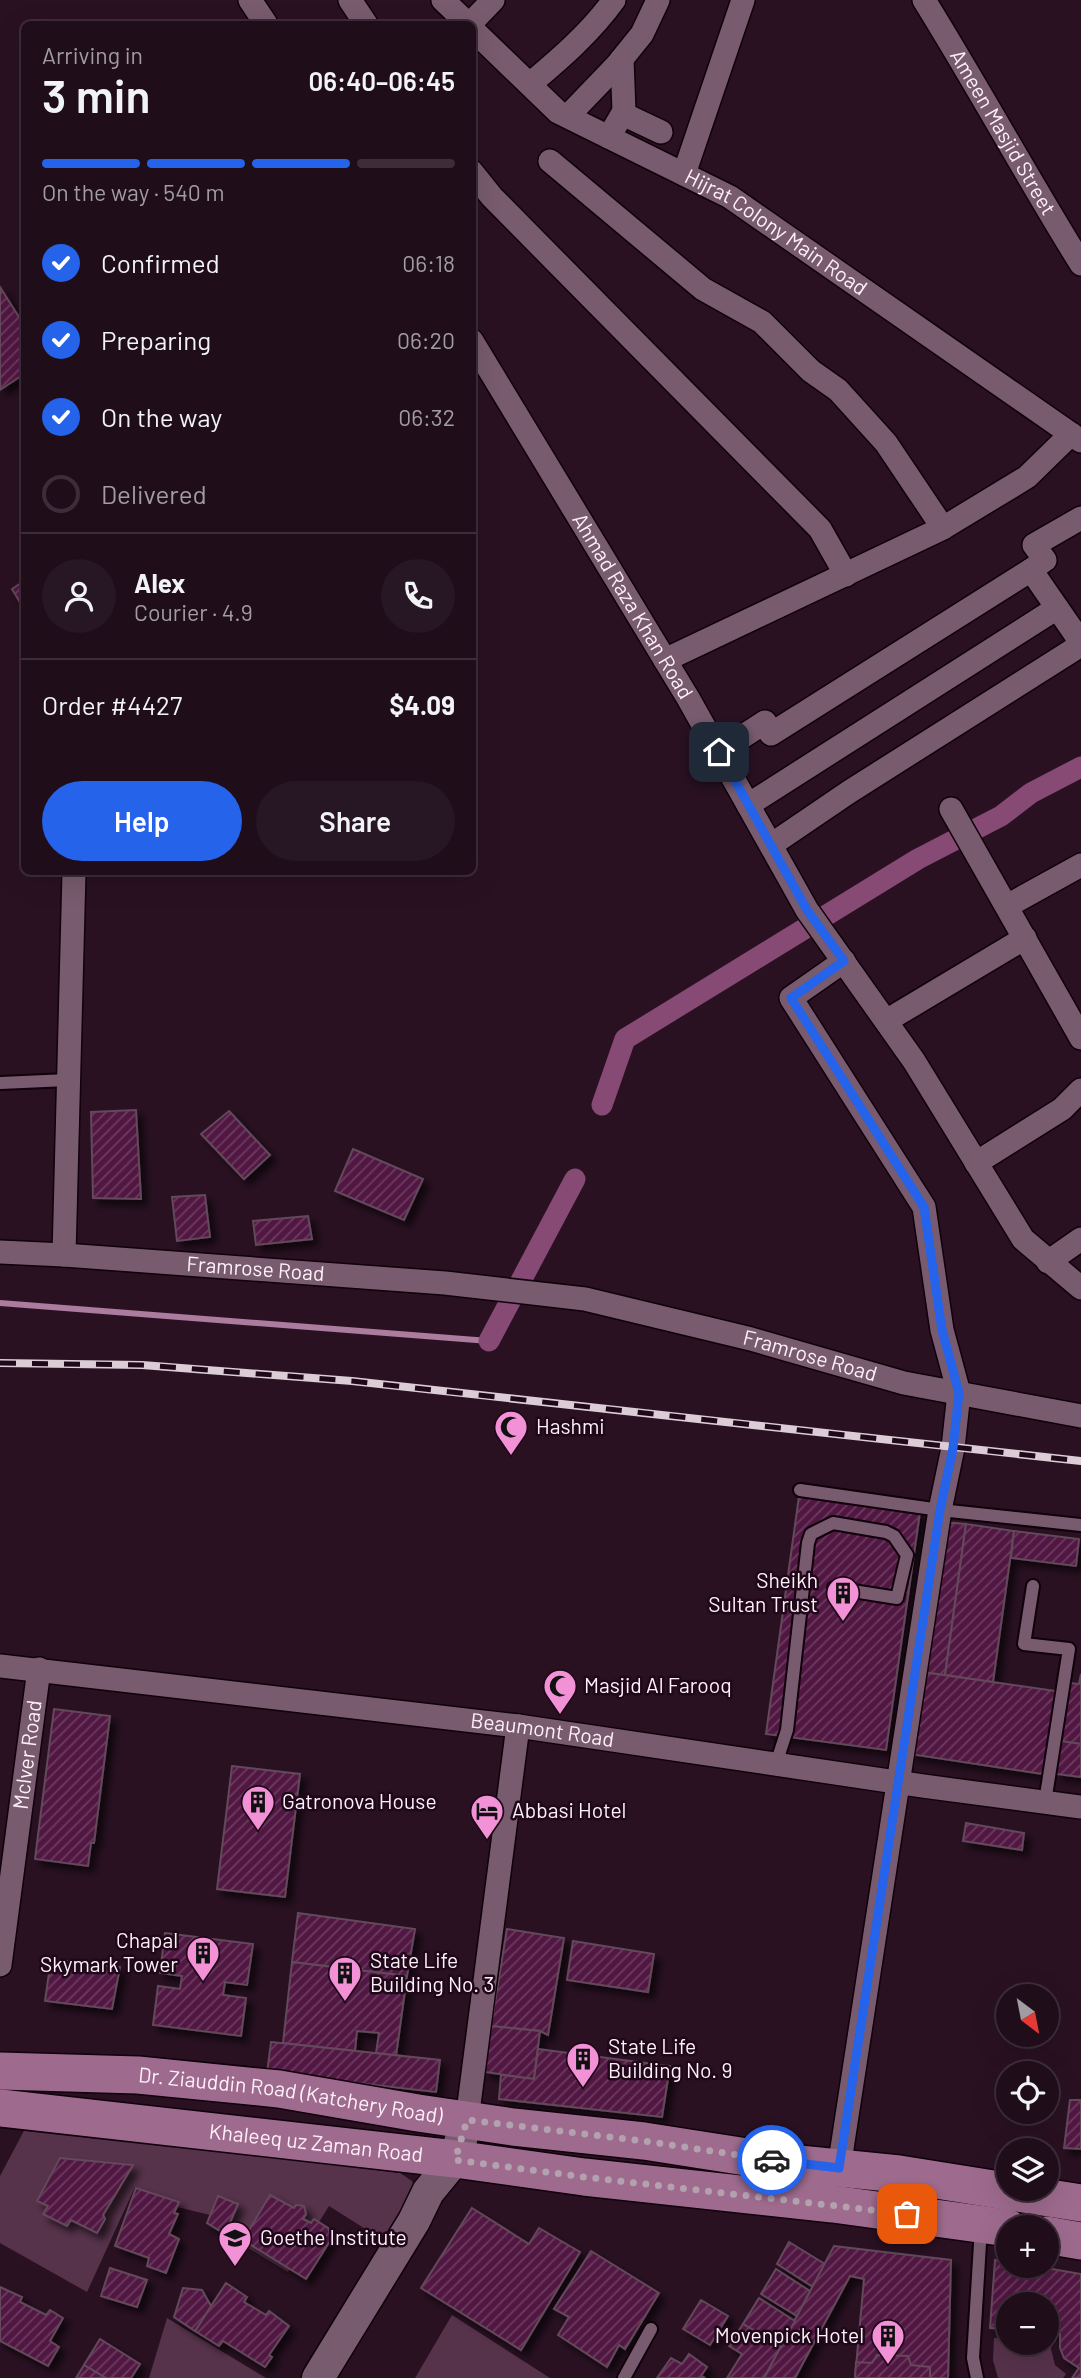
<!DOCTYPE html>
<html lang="en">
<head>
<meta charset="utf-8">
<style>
	:root { --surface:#1f0d1a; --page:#271623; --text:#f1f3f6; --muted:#a19ca2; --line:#3c2d39; --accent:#2563eb }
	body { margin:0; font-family:Barlow,sans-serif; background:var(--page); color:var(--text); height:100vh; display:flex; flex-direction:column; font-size:26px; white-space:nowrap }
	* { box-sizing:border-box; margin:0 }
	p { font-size:23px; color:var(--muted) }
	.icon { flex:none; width:38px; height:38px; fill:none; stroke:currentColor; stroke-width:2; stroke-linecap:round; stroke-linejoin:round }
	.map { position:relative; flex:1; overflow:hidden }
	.sheet { position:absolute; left:21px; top:21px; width:455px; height:854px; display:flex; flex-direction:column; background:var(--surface); border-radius:10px; box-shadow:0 7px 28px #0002,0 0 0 2px var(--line) }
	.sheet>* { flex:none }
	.needle { width:46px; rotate:148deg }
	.tools { position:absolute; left:996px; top:1984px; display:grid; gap:14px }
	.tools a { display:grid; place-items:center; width:63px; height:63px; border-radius:50%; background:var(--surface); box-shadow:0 7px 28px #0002,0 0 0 2px var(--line); font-size:35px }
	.pin { position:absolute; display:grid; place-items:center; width:60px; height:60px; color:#fff; margin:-30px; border-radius:14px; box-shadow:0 4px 10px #0006 }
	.courier { position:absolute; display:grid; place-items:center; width:70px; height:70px; margin:-35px; border:5px solid #2563eb; border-radius:50%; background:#fff; color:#222; box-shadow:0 2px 9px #0007 }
	.headline em { font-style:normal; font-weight:600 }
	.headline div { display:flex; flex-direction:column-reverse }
	.headline { display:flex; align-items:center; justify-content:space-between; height:119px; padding:0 21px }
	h1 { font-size:46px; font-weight:600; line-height:52px }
	.bar { display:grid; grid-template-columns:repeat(4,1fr); gap:10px 7px; align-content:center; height:84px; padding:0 21px }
	.bar i { height:9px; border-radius:5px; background:var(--line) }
	.bar .selected { background:var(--accent) }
	.bar p { grid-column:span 4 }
	.line { display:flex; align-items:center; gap:18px; padding:0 21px; border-top:2px solid var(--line) }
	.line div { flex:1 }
	.round { display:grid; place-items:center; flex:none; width:74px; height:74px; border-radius:37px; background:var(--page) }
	ol { padding:0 21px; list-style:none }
	li { display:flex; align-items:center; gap:21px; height:77px }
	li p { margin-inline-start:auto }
	li .icon { padding:7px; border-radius:50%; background:var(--accent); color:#fff; stroke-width:4 }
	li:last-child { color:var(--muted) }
	li i { width:38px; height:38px; border:4px solid var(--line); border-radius:50% }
	.action { display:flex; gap:14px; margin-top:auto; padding:14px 21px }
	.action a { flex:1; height:80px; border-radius:42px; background:var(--accent); color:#fff; font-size:28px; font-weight:600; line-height:80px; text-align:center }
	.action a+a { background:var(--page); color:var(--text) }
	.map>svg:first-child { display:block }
	.green { fill:#56324b }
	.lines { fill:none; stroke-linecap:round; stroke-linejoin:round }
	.stream { stroke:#ab7c9d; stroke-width:6 }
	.canal { stroke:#874a75; stroke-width:21 }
	.building { fill:url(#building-hatch); stroke:#63485a; stroke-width:2; filter:url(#shadow) }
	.lane-casing { stroke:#10010b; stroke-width:16 }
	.street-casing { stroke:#10010b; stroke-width:26 }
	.secondary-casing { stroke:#10010b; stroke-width:35 }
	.primary-casing { stroke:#10010b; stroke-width:40 }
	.lane { stroke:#785b6e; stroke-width:12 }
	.street { stroke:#785b6e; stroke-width:23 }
	.secondary { stroke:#785b6e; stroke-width:32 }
	.primary { stroke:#9e6b8e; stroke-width:37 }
	.rail-casing { stroke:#dbccd6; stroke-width:8 }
	.rail { stroke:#1f0819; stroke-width:5; stroke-dasharray:16; stroke-linecap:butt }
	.done { stroke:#b3a2ae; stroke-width:7; stroke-dasharray:0 12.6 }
	.route { stroke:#2563eb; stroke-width:9 }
	.labels { text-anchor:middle; stroke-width:5; stroke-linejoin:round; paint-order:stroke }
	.street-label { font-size:21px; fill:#fef0f9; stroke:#1f0819 }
	.poi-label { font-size:21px; fill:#fef0f9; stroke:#1f0819; text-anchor:start }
</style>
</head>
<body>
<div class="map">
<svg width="1081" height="2378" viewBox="0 0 1081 2378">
	<defs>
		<pattern id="building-hatch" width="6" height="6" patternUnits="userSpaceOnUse" patternTransform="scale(1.75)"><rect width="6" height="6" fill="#511943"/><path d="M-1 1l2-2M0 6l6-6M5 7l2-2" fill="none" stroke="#6b3b5f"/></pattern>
		<filter id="shadow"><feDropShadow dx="6" dy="6" stdDeviation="3.5" flood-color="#0009"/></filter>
	</defs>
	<rect width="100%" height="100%" fill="#291122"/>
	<!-- green -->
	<g class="green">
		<polygon points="26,2127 400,2173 412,2181 414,2187 386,2242 329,2206 288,2272 207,2223 210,2215 177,2207 178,2201 135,2187 87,2292 0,2243 0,2176"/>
		<polygon points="452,2315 550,2378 415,2378"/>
		<polygon points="167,2318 266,2378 149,2378"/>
		<polygon points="994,2338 1008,2338 1008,2343 1046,2343 1047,2340 1053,2340 1051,2349 1055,2365 1066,2374 1063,2378 998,2378 993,2360"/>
	</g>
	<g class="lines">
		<!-- stream -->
		<polyline class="stream" points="0,1303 489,1341"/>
		<!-- canal -->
		<g class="canal">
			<polyline points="602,1105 625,1039 918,859 1001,816 1031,793 1081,767"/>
			<polyline points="489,1341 575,1179"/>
		</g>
	</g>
	<!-- building -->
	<g class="building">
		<polygon points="0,287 24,325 24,374 0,390"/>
		<polygon points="24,581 24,609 12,589"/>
		<polygon points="136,1110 141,1199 93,1198 91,1112"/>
		<polygon points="229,1111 270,1155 244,1179 201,1134"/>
		<polygon points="353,1149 423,1179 404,1220 335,1191"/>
		<polygon points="205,1195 210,1237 177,1241 172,1197"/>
		<polygon points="308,1216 312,1239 256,1245 253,1221"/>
		<polygon points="799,1496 920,1512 886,1750 766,1734"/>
		<polygon points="943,1522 966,1524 945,1675 922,1672"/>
		<polygon points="966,1524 1014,1531 993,1682 945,1675"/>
		<polygon points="1014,1531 1079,1539 1076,1566 1011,1558"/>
		<polygon points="922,1672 1056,1691 1043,1774 910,1754"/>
		<polygon points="1081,1674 1081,1744 1061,1741 1070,1683 1079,1684"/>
		<polygon points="54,1709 110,1716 94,1843 91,1843 88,1866 35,1859"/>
		<polygon points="1061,1741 1081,1744 1081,1777 1056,1774"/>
		<polygon points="232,1766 300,1774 285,1897 217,1889"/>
		<polygon points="966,1823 1024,1833 1022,1850 963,1841"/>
		<polygon points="298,1913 415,1929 407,1976 292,1962"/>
		<polygon points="507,1929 564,1938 548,2035 540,2031 491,2026"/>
		<polygon points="165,1933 253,1944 247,1985 225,1982 223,1995 246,1998 241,2036 153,2025 158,1986 180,1989 182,1976 160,1973"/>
		<polygon points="573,1941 654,1954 648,1992 567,1980"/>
		<polygon points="51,1959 120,1967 112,2009 45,2001"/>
		<polygon points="292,1962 407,1976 396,2056 376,2053 379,2033 357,2031 355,2051 283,2043"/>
		<polygon points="491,2026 540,2031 534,2079 485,2072"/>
		<polygon points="271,2042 440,2060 436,2092 267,2073"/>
		<polygon points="538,2049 670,2066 662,2117 499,2099 501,2075 534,2079"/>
		<polygon points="1070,2100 1081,2100 1081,2149 1064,2148"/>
		<polygon points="60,2158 133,2165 103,2215 105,2219 97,2233 71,2220 67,2226 43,2214 48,2206 37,2201"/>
		<polygon points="136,2188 179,2202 174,2213 178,2214 169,2234 179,2239 166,2273 147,2266 149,2258 115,2246"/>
		<polygon points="270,2195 294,2208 296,2205 304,2206 306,2214 303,2219 311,2223 314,2219 328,2228 332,2238 306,2279 243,2240"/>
		<polygon points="218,2196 238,2204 225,2234 207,2223"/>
		<polygon points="472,2208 529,2244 539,2228 580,2252 521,2350 421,2288"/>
		<polygon points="789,2242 825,2264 813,2287 777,2264"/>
		<polygon points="834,2246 951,2260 948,2378 855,2378 864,2279 850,2276 795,2378 764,2378"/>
		<polygon points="591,2251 659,2293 625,2349 619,2345 607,2367 558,2335 569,2317 554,2309"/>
		<polygon points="995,2260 1008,2262 1008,2266 1035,2266 1081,2274 1081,2378 1072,2378 1079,2368 1064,2358 1060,2348 1060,2334 1046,2332 1046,2305 1008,2305 1008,2329 990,2328"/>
		<polygon points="110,2268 147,2280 137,2307 101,2296"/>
		<polygon points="776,2269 810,2291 797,2316 761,2294"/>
		<polygon points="226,2283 247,2297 244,2302 266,2315 269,2311 289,2326 269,2355 272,2357 265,2367 223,2341 219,2346 195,2331"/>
		<polygon points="0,2287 22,2297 20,2302 46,2315 50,2310 63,2318 50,2341 59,2347 48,2366 0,2341"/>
		<polygon points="183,2288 202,2290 211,2306 195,2331 174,2317"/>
		<polygon points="759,2298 795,2321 781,2346 743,2324"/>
		<polygon points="701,2300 728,2316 710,2345 683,2329"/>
		<polygon points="743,2324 781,2346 764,2378 727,2378 742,2354 729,2346"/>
		<polygon points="100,2339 140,2364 131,2378 106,2378 84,2365"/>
		<polygon points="689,2354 707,2367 701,2376 705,2378 657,2378 671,2358 682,2364"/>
		<polygon points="877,2355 908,2356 911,2365 930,2367 930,2378 855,2378 856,2362 872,2363"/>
		<polygon points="84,2365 106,2378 76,2378"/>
	</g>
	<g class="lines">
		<defs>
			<g id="lane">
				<polyline points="0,1083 68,1080"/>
				<polyline points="800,1490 940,1510 1081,1525"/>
				<polyline points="1033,1586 1024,1644 1069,1649 1045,1802"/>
				<polyline points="776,1764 787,1730 808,1543 811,1534 833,1523 886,1532 894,1536 907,1555 897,1598 834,1588"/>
				<polyline points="624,2378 651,2329"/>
				<polyline points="977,2378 973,2358 981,2227"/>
			</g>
			<g id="street">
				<polyline points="250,0 266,24"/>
				<polyline points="350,0 366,24"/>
				<polyline points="443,0 468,24"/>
				<path id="s1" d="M924,0C978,87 1027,177 1081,264"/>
				<polyline points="470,24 493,0"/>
				<path id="s2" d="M472,29L558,112L730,197L1081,441"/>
				<path d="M530,84C561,58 590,33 614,0"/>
				<polyline points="623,114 661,132"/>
				<polyline points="568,116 617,65 642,34 658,0"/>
				<polyline points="609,137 624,111 622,59"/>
				<polyline points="550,161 703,289 762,322 811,371 838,390 886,443 943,528"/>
				<polyline points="472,172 492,197 820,529 846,575"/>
				<polyline points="684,174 743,0"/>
				<path id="s3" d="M472,341L688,698L807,910L914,1061L1023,1239L1081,1288"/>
				<polyline points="1031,570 1080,641"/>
				<polyline points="665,660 943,528 1027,477 1071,434"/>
				<polyline points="719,752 765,722 771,734 1031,570 1045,560 1034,545 1081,518"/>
				<polyline points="748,805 1057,608"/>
				<polyline points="951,809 1081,1038"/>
				<polyline points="771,845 849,792 1073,650 1081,641"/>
				<polyline points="1007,906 1081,865"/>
				<polyline points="886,1021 1025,938"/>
				<polyline points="976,1163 1062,1109 1081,1090"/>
				<path id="s4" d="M0,1252L64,1255L445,1283L585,1299L751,1339L904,1383L1081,1416"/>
				<polyline points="64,1255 74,872"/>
				<polyline points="1048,1262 1081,1239"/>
				<path id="s5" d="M0,1666L518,1726L923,1786L1081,1807"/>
				<path id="s6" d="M0,1965L39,1669"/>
				<polyline points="467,2120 518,1726"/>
				<polyline points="839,2168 940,1510 953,1448 959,1393 942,1330 924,1207 791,998 844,961"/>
			</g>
			<polyline id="secondary" points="318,2378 414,2221 428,2192 455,2159 467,2120"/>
			<g id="primary">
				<path id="s7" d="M0,2071L138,2075L279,2089L418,2113L513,2127L644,2141L779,2162L899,2174L1081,2203"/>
				<path id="s8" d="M0,2108L455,2159L584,2177L833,2204L1008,2228"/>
				<polyline points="1046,2235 1081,2241"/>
			</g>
		</defs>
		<!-- lane casing -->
		<use href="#lane" class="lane-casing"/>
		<!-- street casing -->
		<use href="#street" class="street-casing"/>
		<!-- secondary casing -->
		<use href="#secondary" class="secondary-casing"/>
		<!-- primary casing -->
		<use href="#primary" class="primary-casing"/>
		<!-- lane -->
		<use href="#lane" class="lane"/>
		<!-- street -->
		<use href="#street" class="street"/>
		<!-- secondary -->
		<use href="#secondary" class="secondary"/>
		<!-- primary -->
		<use href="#primary" class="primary"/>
		<defs>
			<polyline id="rail" points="0,1363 142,1365 352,1381 1081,1461"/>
		</defs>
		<!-- rail casing -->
		<use href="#rail" class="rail-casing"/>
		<!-- rail -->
		<use href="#rail" class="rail"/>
	</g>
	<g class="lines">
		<!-- done -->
		<polyline class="done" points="772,2160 644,2141 467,2120 455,2160 584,2177 907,2214"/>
		<!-- route -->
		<polyline class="route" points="719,752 807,910 844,961 791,998 924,1207 942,1330 959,1393 953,1448 940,1510 839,2168 772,2160"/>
	</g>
	<!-- icons -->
	<defs>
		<symbol id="mosque-pin" viewBox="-11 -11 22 30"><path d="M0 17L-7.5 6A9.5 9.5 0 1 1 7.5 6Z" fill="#f391d6" stroke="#1f0819"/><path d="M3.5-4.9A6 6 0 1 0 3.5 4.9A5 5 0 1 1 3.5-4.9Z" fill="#111"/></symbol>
		<symbol id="building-pin" viewBox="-11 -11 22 30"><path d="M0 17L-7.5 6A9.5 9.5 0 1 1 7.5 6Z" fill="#f391d6" stroke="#1f0819"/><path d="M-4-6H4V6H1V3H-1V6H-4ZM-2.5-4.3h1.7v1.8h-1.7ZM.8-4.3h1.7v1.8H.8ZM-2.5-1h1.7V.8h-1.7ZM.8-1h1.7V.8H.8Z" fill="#111"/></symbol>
		<symbol id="hotel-pin" viewBox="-11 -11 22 30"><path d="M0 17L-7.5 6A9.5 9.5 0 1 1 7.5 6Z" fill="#f391d6" stroke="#1f0819"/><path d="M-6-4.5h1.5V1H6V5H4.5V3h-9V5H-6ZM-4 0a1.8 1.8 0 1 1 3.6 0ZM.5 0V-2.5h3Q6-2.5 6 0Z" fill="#111"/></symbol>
		<symbol id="school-pin" viewBox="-11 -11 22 30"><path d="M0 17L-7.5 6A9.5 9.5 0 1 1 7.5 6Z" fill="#f391d6" stroke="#1f0819"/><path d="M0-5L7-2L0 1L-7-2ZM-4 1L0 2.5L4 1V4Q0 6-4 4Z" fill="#111"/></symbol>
	</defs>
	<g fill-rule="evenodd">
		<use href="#mosque-pin" x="492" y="1408" width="38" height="52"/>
		<use href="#building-pin" x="824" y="1574" width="38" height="52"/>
		<use href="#mosque-pin" x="541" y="1667" width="38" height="52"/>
		<use href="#building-pin" x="239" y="1783" width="38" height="52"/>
		<use href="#hotel-pin" x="468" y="1792" width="38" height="52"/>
		<use href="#building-pin" x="184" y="1934" width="38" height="52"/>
		<use href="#building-pin" x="326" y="1954" width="38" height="52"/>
		<use href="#building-pin" x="564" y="2040" width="38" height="52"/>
		<use href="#school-pin" x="216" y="2219" width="38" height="52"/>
		<use href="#building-pin" x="869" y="2317" width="38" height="52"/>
	</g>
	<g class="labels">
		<!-- street labels -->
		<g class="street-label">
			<text dy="7" stroke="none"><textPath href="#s1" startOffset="154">Ameen Masjid Street</textPath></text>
			<text dy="7" stroke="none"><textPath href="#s2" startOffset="369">Hijrat Colony Main Road</textPath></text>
			<text dy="7" stroke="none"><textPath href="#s3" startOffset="310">Ahmad Raza Khan Road</textPath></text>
			<text dy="7" stroke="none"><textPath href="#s4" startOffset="256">Framrose Road</textPath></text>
			<text dy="7" stroke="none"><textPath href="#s4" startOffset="819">Framrose Road</textPath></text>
			<text dy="7" stroke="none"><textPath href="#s5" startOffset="546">Beaumont Road</textPath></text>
			<text dy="7" stroke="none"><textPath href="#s6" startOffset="212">Mclver Road</textPath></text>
			<text dy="7" stroke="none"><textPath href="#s7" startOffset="292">Dr. Ziauddin Road (Katchery Road)</textPath></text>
			<text dy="7" stroke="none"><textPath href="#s8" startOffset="318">Khaleeq uz Zaman Road</textPath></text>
		</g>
		<!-- poi labels -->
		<g class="poi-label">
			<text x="536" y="1434">Hashmi</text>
			<text x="818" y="1588" text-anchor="end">Sheikh<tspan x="818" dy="24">Sultan Trust</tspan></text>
			<text x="584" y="1693">Masjid Al Farooq</text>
			<text x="282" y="1809">Gatronova House</text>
			<text x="512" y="1818">Abbasi Hotel</text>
			<text x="178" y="1948" text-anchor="end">Chapal<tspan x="178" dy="24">Skymark Tower</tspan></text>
			<text x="370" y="1968">State Life<tspan x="370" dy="24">Building No. 3</tspan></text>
			<text x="608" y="2054">State Life<tspan x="608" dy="24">Building No. 9</tspan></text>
			<text x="260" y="2245">Goethe Institute</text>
			<text x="864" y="2343" text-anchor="end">Movenpick Hotel</text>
		</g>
	</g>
</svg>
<div class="tools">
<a><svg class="needle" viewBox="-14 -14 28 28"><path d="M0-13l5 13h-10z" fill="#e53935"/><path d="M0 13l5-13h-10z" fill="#a19ca2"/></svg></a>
<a><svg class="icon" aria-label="locate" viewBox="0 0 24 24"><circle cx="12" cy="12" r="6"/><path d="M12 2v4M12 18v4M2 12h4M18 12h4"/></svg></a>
<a><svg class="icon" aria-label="layers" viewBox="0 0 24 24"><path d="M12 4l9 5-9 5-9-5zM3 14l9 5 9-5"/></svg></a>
<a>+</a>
<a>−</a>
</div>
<div class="pin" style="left:907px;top:2214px;background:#ea580c"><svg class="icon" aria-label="bag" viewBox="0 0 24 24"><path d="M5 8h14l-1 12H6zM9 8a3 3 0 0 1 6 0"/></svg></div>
<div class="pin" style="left:719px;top:752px;background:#1f2937"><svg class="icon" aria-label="home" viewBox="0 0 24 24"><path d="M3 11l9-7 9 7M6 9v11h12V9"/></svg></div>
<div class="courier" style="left:772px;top:2160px"><svg class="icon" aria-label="car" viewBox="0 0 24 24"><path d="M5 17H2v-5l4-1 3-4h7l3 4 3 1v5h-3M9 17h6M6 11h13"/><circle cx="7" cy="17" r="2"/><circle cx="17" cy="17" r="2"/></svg></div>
<section class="sheet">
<div class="headline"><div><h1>3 min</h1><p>Arriving in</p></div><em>06:40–06:45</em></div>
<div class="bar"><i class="selected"></i><i class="selected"></i><i class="selected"></i><i></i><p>On the way · 540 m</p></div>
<ol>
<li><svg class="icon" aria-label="check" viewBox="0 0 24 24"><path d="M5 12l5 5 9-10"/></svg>Confirmed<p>06:18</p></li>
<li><svg class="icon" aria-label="check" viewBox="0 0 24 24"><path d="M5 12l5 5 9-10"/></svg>Preparing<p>06:20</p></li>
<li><svg class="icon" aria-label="check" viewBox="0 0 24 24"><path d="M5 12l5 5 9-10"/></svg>On the way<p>06:32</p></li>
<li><i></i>Delivered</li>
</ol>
<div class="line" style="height:126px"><a class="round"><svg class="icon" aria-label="person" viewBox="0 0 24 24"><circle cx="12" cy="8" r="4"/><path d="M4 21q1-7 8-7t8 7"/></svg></a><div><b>Alex</b><p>Courier · 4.9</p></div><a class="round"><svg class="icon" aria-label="phone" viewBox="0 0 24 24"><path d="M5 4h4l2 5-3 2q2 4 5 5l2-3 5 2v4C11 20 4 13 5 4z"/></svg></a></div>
<div class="line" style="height:91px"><div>Order #4427</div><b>$4.09</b></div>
<div class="action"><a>Help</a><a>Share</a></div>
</section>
</div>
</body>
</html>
